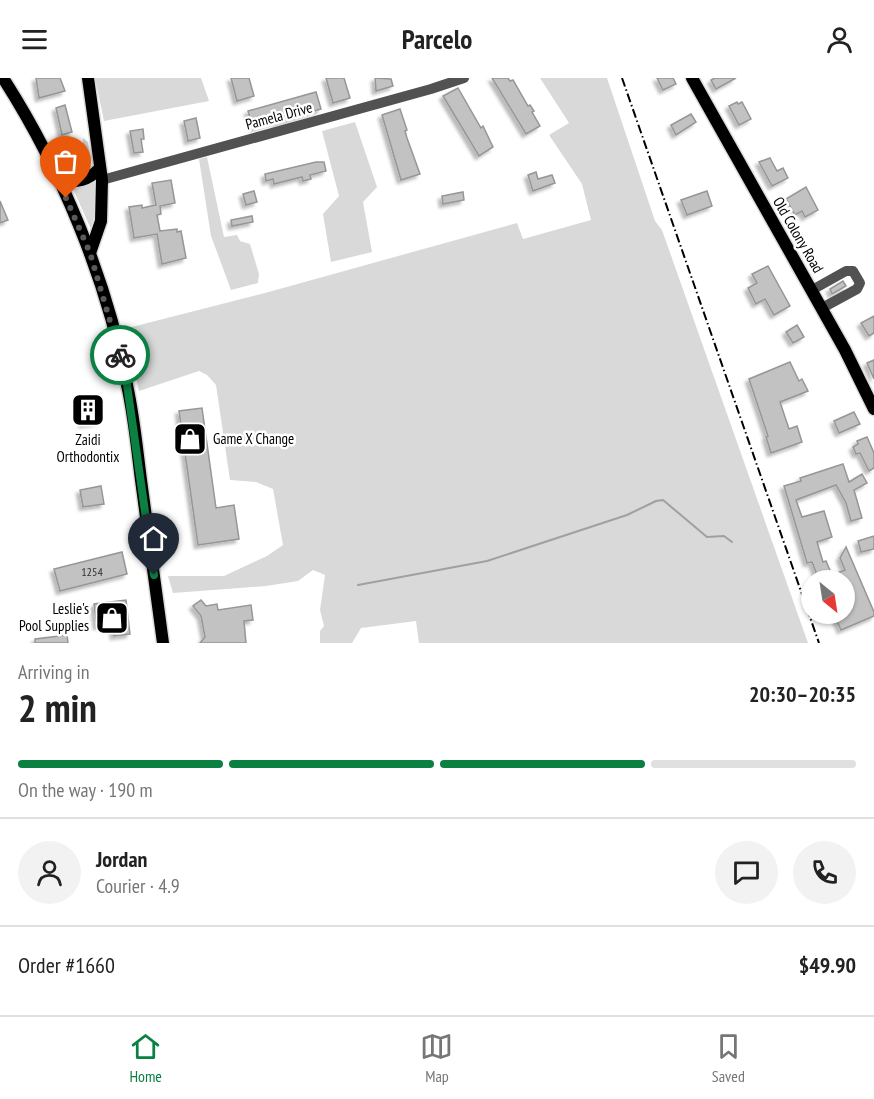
<!DOCTYPE html>
<html lang="en">
<head>
<meta charset="utf-8">
<style>
	:root { --surface:#fff; --page:#f2f2f2; --text:#222; --muted:#767676; --line:#e0e0e0; --accent:#0b8043 }
	body { margin:0; font-family:"PT Sans Narrow",sans-serif; background:var(--page); color:var(--text); height:100vh; display:flex; flex-direction:column; font-size:22px; white-space:nowrap }
	* { box-sizing:border-box; margin:0 }
	p { font-size:20px; color:var(--muted) }
	.icon { flex:none; width:33px; height:33px; fill:none; stroke:currentColor; stroke-width:2; stroke-linecap:round; stroke-linejoin:round }
	.map { position:relative; height:565px; overflow:hidden }
	.side { display:flex; flex-direction:column; background:var(--surface); flex:1 }
	.side>* { flex:none }
	.needle { width:39px; rotate:150deg }
	.controls { position:absolute; left:801px; top:492px; display:grid; gap:12px }
	.controls a { display:grid; place-items:center; width:54px; height:54px; border-radius:50%; background:var(--surface); box-shadow:0 2px 4px #0004; font-size:30px }
	.pin { position:absolute; display:grid; place-items:center; width:51px; height:51px; color:#fff; margin:-62px -26px; border-radius:50% 50% 50% 0; rotate:-45deg; box-shadow:0 0 6px #0007 }
	.pin .icon { rotate:45deg }
	.courier { position:absolute; display:grid; place-items:center; width:60px; height:60px; margin:-30px; border:4px solid #0b8043; border-radius:50%; background:#fff; color:#222; box-shadow:0 2px 8px #0007 }
	.head em { font-style:normal; font-weight:800 }
	.head div { display:flex; flex-direction:column-reverse }
	.head { display:flex; align-items:center; justify-content:space-between; height:102px; padding:0 18px }
	h1 { font-size:39px; font-weight:800; line-height:45px }
	.bar { display:grid; grid-template-columns:repeat(4,1fr); gap:9px 6px; align-content:center; height:72px; padding:0 18px }
	.bar i { height:8px; border-radius:4px; background:var(--line) }
	.bar .current { background:var(--accent) }
	.bar p { grid-column:span 4 }
	.line { display:flex; align-items:center; gap:15px; padding:0 18px; border-top:2px solid var(--line) }
	.line div { flex:1 }
	.round { display:grid; place-items:center; flex:none; width:63px; height:63px; border-radius:32px; background:var(--page) }
	header { display:flex; justify-content:space-between; align-items:center; height:78px; padding:0 18px; background:var(--surface); font-size:27px; font-weight:800 }
	.tab-bar { display:flex; justify-content:space-around; align-items:center; height:84px; border-top:2px solid var(--line); background:var(--surface); font-size:16px; color:var(--muted) }
	.tab-bar a { display:grid; justify-items:center; gap:3px }
	.tab-bar .current { color:var(--accent) }
	.map>svg:first-child { display:block }
	.green { fill:#d9d9d9 }
	.lines { fill:none; stroke-linecap:round; stroke-linejoin:round }
	.stream { stroke:#a0a0a0; stroke-width:2 }
	.building { fill:#c2c2c2; stroke:#969696; stroke-width:1.5; filter:url(#shadow) }
	.major-casing { stroke:#dbdbdb; stroke-width:15 }
	.minor { stroke:#525252; stroke-width:10 }
	.major { stroke:#000; stroke-width:12 }
	.rail { stroke:#000; stroke-width:2; stroke-dasharray:9 3 1.5 3; stroke-linecap:butt }
	.done { stroke:#595959; stroke-width:6; stroke-dasharray:0 10.8 }
	.route { stroke:#0b8043; stroke-width:8 }
	.labels { text-anchor:middle; stroke-width:5; stroke-linejoin:round; paint-order:stroke }
	.number-label { font-size:12px; fill:#303030 }
	.street-label { font-size:15px; fill:#000; stroke:#fff }
	.poi-label { font-size:15px; fill:#000; stroke:#fff; text-anchor:start }
</style>
</head>
<body>
<header><svg class="icon" aria-label="menu" viewBox="0 0 24 24"><path d="M4 6h16M4 12h16M4 18h16"/></svg>Parcelo<svg class="icon" aria-label="person" viewBox="0 0 24 24"><circle cx="12" cy="8" r="4"/><path d="M4 21q1-7 8-7t8 7"/></svg></header>
<div class="map">
<svg width="874" height="565" viewBox="0 0 874 565">
	<defs>
		<filter id="shadow"><feDropShadow dx="-3.5" dy="3.5" stdDeviation="1.5" flood-color="#0004"/></filter>
	</defs>
	<rect width="100%" height="100%" fill="#fff"/>
	<!-- green -->
	<g class="green">
		<polygon points="95,0 201,0 209,23 104,43"/>
		<polygon points="540,0 607,0 655,143 662,152 808,565 419,565 416,543 361,550 352,565 320,565 320,553 324,548 320,532 325,497 313,492 298,503 266,508 173,515 168,498 224,498 267,478 283,467 273,411 256,404 230,402 216,307 207,297 199,293 139,313 127,256 128,250 265,215 517,145 523,161 591,142 582,106 549,57 569,45"/>
		<polygon points="355,44 377,109 363,124 372,174 331,184 323,136 339,118 322,53"/>
		<polygon points="83,60 88,64 91,83 86,96 73,98 66,94 55,71 57,69 61,68 67,76 82,70"/>
		<polygon points="207,79 224,159 237,157 240,163 250,166 259,196 258,205 231,212 211,158 199,81"/>
		<polygon points="92,104 95,105 95,135 91,151 73,111 74,109"/>
	</g>
	<g class="lines">
		<!-- stream -->
		<polyline class="stream" points="358,507 487,483 627,437 656,423 663,422 707,459 724,458 732,464"/>
	</g>
	<!-- building -->
	<g class="building">
		<polygon points="36,0 60,0 65,13 39,20"/>
		<polygon points="231,0 249,0 254,18 237,23"/>
		<polygon points="326,0 344,0 350,20 333,25"/>
		<polygon points="375,0 391,1 393,8 376,13"/>
		<polygon points="492,0 508,0 510,3 513,2 528,28 530,27 534,33 532,34 540,48 526,56"/>
		<polygon points="657,0 673,0 676,6 663,12"/>
		<polygon points="715,0 736,0 716,11 711,2"/>
		<polygon points="458,10 481,50 483,48 493,69 479,78 443,18"/>
		<polygon points="316,14 321,31 276,45 276,43 253,50 248,33"/>
		<polygon points="737,24 738,26 742,24 751,41 739,47 729,28"/>
		<polygon points="65,27 72,54 62,57 56,30"/>
		<polygon points="400,31 407,52 405,53 407,60 420,96 401,102 382,37"/>
		<polygon points="691,36 696,44 676,57 671,47"/>
		<polygon points="196,40 200,60 188,63 184,43"/>
		<polygon points="143,51 144,61 141,61 143,74 134,75 130,53"/>
		<polygon points="770,80 777,93 783,90 788,100 772,108 759,84"/>
		<polygon points="316,84 324,84 326,93 310,97 311,101 303,103 302,99 274,106 273,101 266,103 265,96"/>
		<polygon points="536,94 538,101 552,97 555,105 533,113 528,97"/>
		<polygon points="171,102 175,125 160,128 161,136 157,137 160,153 177,151 177,154 181,153 186,180 162,186 157,156 134,160 129,129 142,127 142,130 156,127 152,105"/>
		<polygon points="806,109 818,132 805,139 802,133 795,137 786,121"/>
		<polygon points="254,113 257,124 246,127 243,116"/>
		<polygon points="707,113 712,128 687,137 681,122"/>
		<polygon points="463,114 464,122 443,126 442,118"/>
		<polygon points="0,123 8,142 0,145"/>
		<polygon points="252,138 253,144 232,148 231,142"/>
		<polygon points="768,188 790,228 774,237 765,221 756,226 748,210 757,205 752,196"/>
		<polygon points="843,203 846,208 832,216 830,211"/>
		<polygon points="874,238 874,255 869,258 861,245"/>
		<polygon points="797,247 804,259 793,265 786,254"/>
		<polygon points="874,282 874,301 867,285"/>
		<polygon points="790,284 799,303 802,301 808,313 780,324 789,351 797,348 802,364 771,375 766,359 768,358 749,301"/>
		<polygon points="93,318 97,344 83,346 79,320"/>
		<polygon points="202,330 216,430 234,427 239,461 198,467 179,333"/>
		<polygon points="854,334 860,346 839,355 834,343"/>
		<polygon points="867,359 874,375 874,390 869,393 860,375 856,376 853,369 858,366 857,363"/>
		<polygon points="843,386 849,404 862,396 867,405 854,412 862,440 851,443 846,425 836,407 796,422 802,439 824,433 832,459 817,464 823,484 826,483 832,497 845,492 840,480 846,469 874,534 874,538 841,552 834,536 844,536 844,502 819,502 812,484 807,485 784,408 801,403 800,400"/>
		<polygon points="101,408 104,426 83,429 80,412"/>
		<polygon points="874,458 874,471 861,474 858,463"/>
		<polygon points="122,474 127,496 60,513 54,491"/>
		<polygon points="126,522 130,556 114,558 112,546 97,548 94,526"/>
		<polygon points="201,522 206,528 217,526 218,532 251,527 253,542 244,543 246,565 200,565 205,559 201,538 193,528"/>
		<polygon points="67,557 68,565 35,565 35,561"/>
	</g>
	<g class="lines">
		<defs>
			<g id="major">
				<path d="M3,0C61,90 107,202 127,307C134,338 137,371 141,402C148,456 156,511 163,565"/>
				<polyline points="88,0 102,102 101,143 90,175"/>
				<polyline points="692,0 845,272 874,331"/>
				<path d="M59,102C77,105 88,103 100,90"/>
			</g>
		</defs>
		<!-- major casing -->
		<use href="#major" class="major-casing"/>
		<!-- minor -->
		<g class="minor">
			<polyline points="102,102 431,11 464,0"/>
			<polyline points="812,212 846,193 853,193 860,205 857,211 822,230"/>
		</g>
		<!-- major -->
		<use href="#major" class="major"/>
		<!-- rail -->
		<polyline class="rail" points="622,0 819,565"/>
	</g>
	<g class="lines">
		<!-- done -->
		<polyline class="done" points="66,120 90,175 120,277"/>
		<!-- route -->
		<polyline class="route" points="120,277 127,307 154,497"/>
	</g>
	<!-- icons -->
	<defs>
		<symbol id="building-square" viewBox="-11 -11 22 22"><rect x="-9" y="-9" width="18" height="18" rx="4" fill="#000" stroke="#fff"/><path d="M-4-6H4V6H1V3H-1V6H-4ZM-2.5-4.3h1.7v1.8h-1.7ZM.8-4.3h1.7v1.8H.8ZM-2.5-1h1.7V.8h-1.7ZM.8-1h1.7V.8H.8Z" fill="#fff"/></symbol>
		<symbol id="shop-square" viewBox="-11 -11 22 22"><rect x="-9" y="-9" width="18" height="18" rx="4" fill="#000" stroke="#fff"/><path d="M-5-2.5h2.3a2.7 3.5 0 0 1 5.4 0H5L5.5 6h-11ZM-1.5-2.5h3a1.5 2.3 0 0 0-3 0Z" fill="#fff"/></symbol>
	</defs>
	<g fill-rule="evenodd">
		<use href="#building-square" x="69" y="313" width="38" height="38"/>
		<use href="#shop-square" x="171" y="342" width="38" height="38"/>
		<use href="#shop-square" x="93" y="521" width="38" height="38"/>
	</g>
	<g class="labels">
		<!-- number labels -->
		<g class="number-label">
			<text x="92" y="498">1254</text>
		</g>
		<!-- street labels -->
		<g class="street-label">
			<text transform="translate(279 38) rotate(-15)" y="5">Pamela Drive</text>
			<text transform="translate(798 157) rotate(60)" y="5">Old Colony Road</text>
		</g>
		<!-- poi labels -->
		<g class="poi-label">
			<text x="213" y="366">Game X Change</text>
			<text x="88" y="367" text-anchor="middle">Zaidi<tspan x="88" dy="17">Orthodontix</tspan></text>
			<text x="89" y="536" text-anchor="end">Leslie's<tspan x="89" dy="17">Pool Supplies</tspan></text>
		</g>
	</g>
</svg>
<div class="controls">
<a><svg class="needle" viewBox="-14 -14 28 28"><path d="M0-13l5 13h-10z" fill="#e53935"/><path d="M0 13l5-13h-10z" fill="#767676"/></svg></a>
</div>
<div class="pin" style="left:66px;top:120px;background:#ea580c"><svg class="icon" aria-label="bag" viewBox="0 0 24 24"><path d="M5 8h14l-1 12H6zM9 8a3 3 0 0 1 6 0"/></svg></div>
<div class="pin" style="left:154px;top:497px;background:#1f2937"><svg class="icon" aria-label="home" viewBox="0 0 24 24"><path d="M3 11l9-7 9 7M6 9v11h12V9"/></svg></div>
<div class="courier" style="left:120px;top:277px"><svg class="icon" aria-label="bike" viewBox="0 0 24 24"><circle cx="6" cy="16" r="4"/><circle cx="18" cy="16" r="4"/><path d="M6 16l4-8h5l3 8M10 8l3 8H6M13 5h3"/></svg></div>
</div>
<section class="side">
<div class="head"><div><h1>2 min</h1><p>Arriving in</p></div><em>20:30–20:35</em></div>
<div class="bar"><i class="current"></i><i class="current"></i><i class="current"></i><i></i><p>On the way · 190 m</p></div>
<div class="line" style="height:108px"><a class="round"><svg class="icon" aria-label="person" viewBox="0 0 24 24"><circle cx="12" cy="8" r="4"/><path d="M4 21q1-7 8-7t8 7"/></svg></a><div><b>Jordan</b><p>Courier · 4.9</p></div><a class="round"><svg class="icon" aria-label="chat" viewBox="0 0 24 24"><path d="M4 5h16v11H9l-5 4z"/></svg></a><a class="round"><svg class="icon" aria-label="phone" viewBox="0 0 24 24"><path d="M5 4h4l2 5-3 2q2 4 5 5l2-3 5 2v4C11 20 4 13 5 4z"/></svg></a></div>
<div class="line" style="height:78px"><div>Order #1660</div><b>$49.90</b></div>
</section>
<nav class="tab-bar">
<a class="current"><svg class="icon" aria-label="home" viewBox="0 0 24 24"><path d="M3 11l9-7 9 7M6 9v11h12V9"/></svg>Home</a>
<a><svg class="icon" aria-label="map" viewBox="0 0 24 24"><path d="M3 6l6-2 6 2 6-2v14l-6 2-6-2-6 2zM9 4v14M15 6v14"/></svg>Map</a>
<a><svg class="icon" aria-label="saved" viewBox="0 0 24 24"><path d="M7 4h10v16l-5-4-5 4z"/></svg>Saved</a>
</nav>
</body>
</html>
